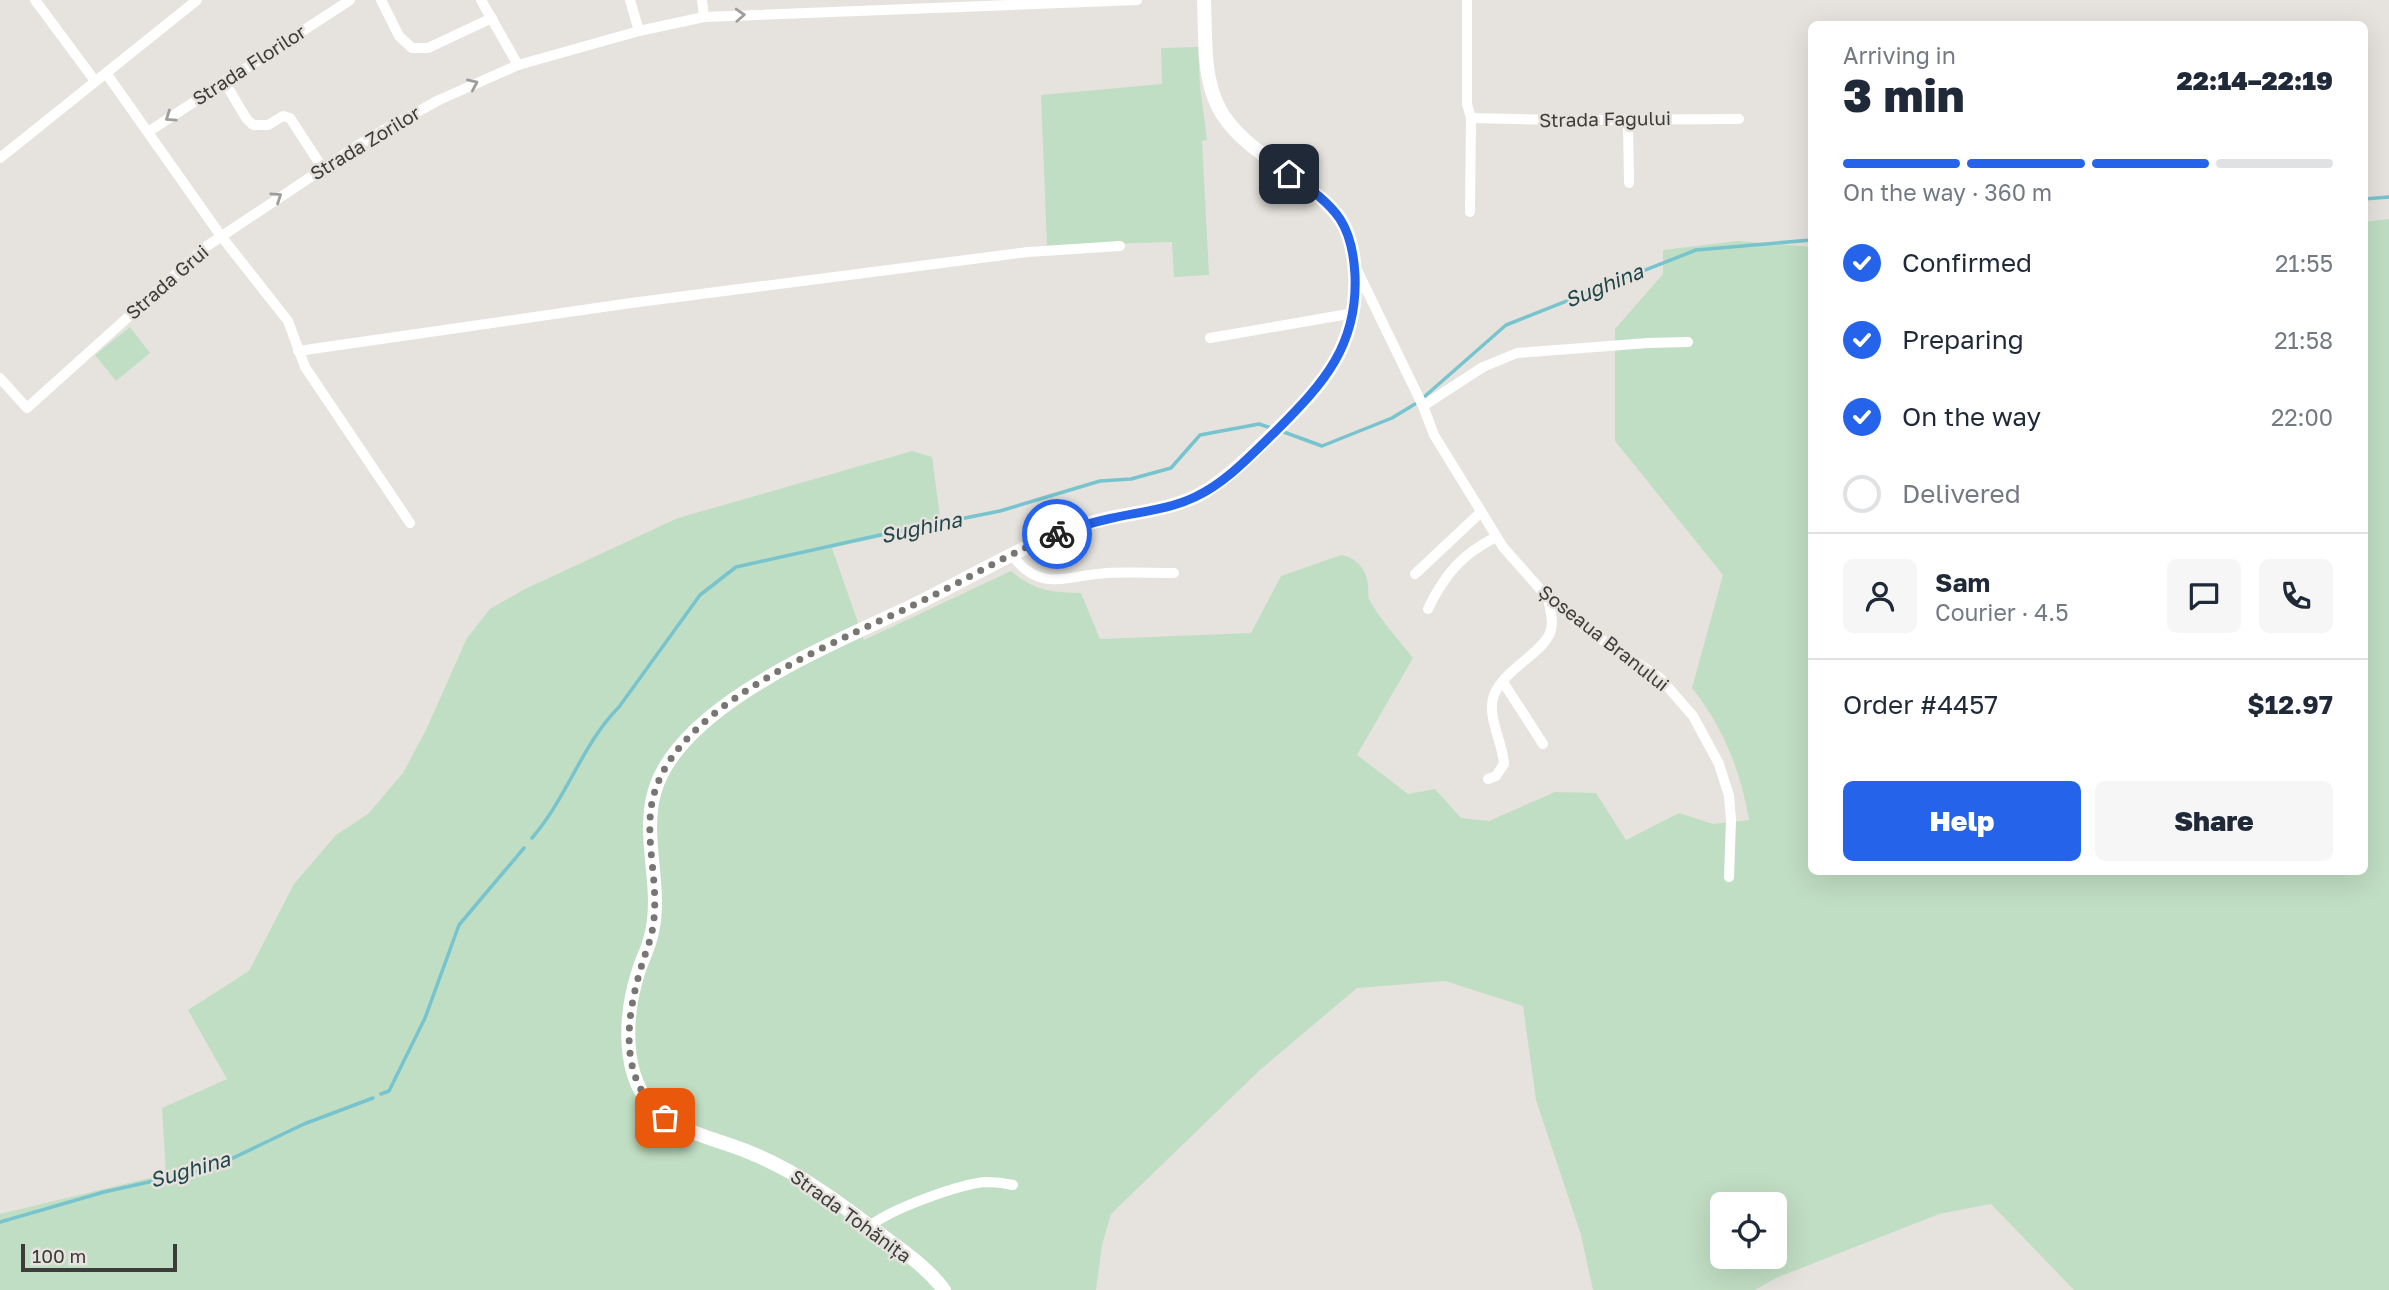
<!DOCTYPE html>
<html lang="en">
<head>
<meta charset="utf-8">
<style>
	:root { --surface:#fff; --page:#f6f6f7; --text:#1f2937; --muted:#747a83; --line:#e0e1e3; --accent:#2563eb }
	body { margin:0; font-family:"Golos Text",sans-serif; background:var(--page); color:var(--text); height:100vh; display:flex; flex-direction:column; font-size:26px; white-space:nowrap }
	* { box-sizing:border-box; margin:0 }
	p { font-size:23px; color:var(--muted) }
	.icon { flex:none; width:38px; height:38px; fill:none; stroke:currentColor; stroke-width:2; stroke-linecap:round; stroke-linejoin:round }
	.map { position:relative; flex:1; overflow:hidden }
	.sheet { position:absolute; left:1808px; top:21px; width:560px; height:854px; display:flex; flex-direction:column; background:var(--surface); border-radius:10px; box-shadow:0 7px 28px #0002 }
	.sheet>* { flex:none }
	.tools { position:absolute; left:1710px; top:1192px; display:grid; gap:14px }
	.tools a { display:grid; place-items:center; width:77px; height:77px; border-radius:10px; background:var(--surface); box-shadow:0 7px 28px #0002; font-size:35px }
	.scale { position:absolute; left:21px; bottom:18px; width:156px; box-sizing:border-box; padding-left:7px; border:4px solid #3d3c3a; border-top:0; font-size:19px; line-height:24px; white-space:nowrap; color:#3d3c3a; -webkit-text-stroke:5px #e6e3de; paint-order:stroke }
	.pin { position:absolute; display:grid; place-items:center; width:60px; height:60px; color:#fff; margin:-30px; border-radius:14px; box-shadow:0 4px 10px #0006 }
	.courier { position:absolute; display:grid; place-items:center; width:70px; height:70px; margin:-35px; border:5px solid #2563eb; border-radius:50%; background:#fff; color:#222; box-shadow:0 2px 9px #0007 }
	.head em { font-style:normal; font-weight:800 }
	.head div { display:flex; flex-direction:column-reverse }
	.head { display:flex; align-items:center; justify-content:space-between; height:119px; padding:0 35px }
	h1 { font-size:46px; font-weight:800; line-height:52px }
	.bar { display:grid; grid-template-columns:repeat(4,1fr); gap:10px 7px; align-content:center; height:84px; padding:0 35px }
	.bar i { height:9px; border-radius:5px; background:var(--line) }
	.bar .selected { background:var(--accent) }
	.bar p { grid-column:span 4 }
	.line { display:flex; align-items:center; gap:18px; padding:0 35px; border-top:2px solid var(--line) }
	.line div { flex:1 }
	.round { display:grid; place-items:center; flex:none; width:74px; height:74px; border-radius:10px; background:var(--page) }
	ol { padding:0 35px; list-style:none }
	li { display:flex; align-items:center; gap:21px; height:77px }
	li p { margin-inline-start:auto }
	li .icon { padding:7px; border-radius:50%; background:var(--accent); color:#fff; stroke-width:4 }
	li:last-child { color:var(--muted) }
	li i { width:38px; height:38px; border:4px solid var(--line); border-radius:50% }
	.action { display:flex; gap:14px; margin-top:auto; padding:14px 35px }
	.action a { flex:1; height:80px; border-radius:10px; background:var(--accent); color:#fff; font-size:28px; font-weight:800; line-height:80px; text-align:center }
	.action a+a { background:var(--page); color:var(--text) }
	.map>svg:first-child { display:block }
	.green { fill:#c0dec3; fill-rule:evenodd }
	.lines { fill:none; stroke-linecap:round; stroke-linejoin:round }
	.stream { stroke:#77c4ce; stroke-width:3.5 }
	.minor { stroke:#fff; stroke-width:10 }
	.secondary { stroke:#fff; stroke-width:14 }
	.oneway { stroke:#9e9e9c }
	.done { stroke:#787673; stroke-width:7; stroke-dasharray:0 12.6 }
	.route { stroke:#2563eb; stroke-width:9 }
	.labels { text-anchor:middle; stroke-width:5; stroke-linejoin:round; paint-order:stroke }
	.street-label { font-size:19px; fill:#3d3c3a; stroke:#e6e3de }
	.water-label { font-size:21px; font-style:italic; fill:#21464a; stroke:#e6e3de }
</style>
</head>
<body>
<div class="map">
<svg width="2389" height="1290" viewBox="0 0 2389 1290">
	<rect width="100%" height="100%" fill="#e6e3de"/>
	<!-- green -->
	<g class="green">
		<polygon points="1198,47 1200,86 1206,132 1207,140 1202,141 1209,275 1174,277 1172,242 1047,246 1041,95 1162,84 1161,48"/>
		<path d="M2389,219V1290H2074L1991,1204L1939,1214L1776,1278L1755,1290H1593L1581,1235L1536,1100L1523,1006L1445,981L1357,988L1261,1069L1111,1214L1102,1245L1096,1290H0V1214L166,1174L162,1108L227,1079L188,1010L249,971L294,884L336,835L368,814L403,773L426,730L467,638L490,609L525,589L678,518L912,451L932,457L941,524L832,548L864,640L1011,571C1035,591 1050,592 1081,593L1100,639L1251,633L1281,576L1341,555C1356,557 1367,570 1368,585C1369,591 1367,596 1370,601C1381,621 1399,640 1413,658L1357,755L1408,794L1435,789L1461,818L1489,821L1555,792L1596,793L1626,840L1679,813L1713,824L1749,820C1741,772 1723,726 1692,688L1723,575L1615,441V329L1663,274V250L1738,241L1811,247V872H2364V222ZM1722,1204H1774V1256H1722Z"/>
		<polygon points="130,327 150,353 116,381 95,355"/>
	</g>
	<g class="lines">
		<!-- stream -->
		<g class="stream">
			<polyline points="2364,199 2389,197"/>
			<polyline points="1424,397 1506,325 1696,250 1811,240"/>
			<polyline points="1281,431 1322,446 1392,418 1415,404"/>
			<path d="M532,838C567,798 582,744 619,707L700,595L736,567L880,535L1000,511L1100,481L1131,479L1171,468L1200,435L1259,424L1271,428"/>
			<polyline points="381,1094 389,1091 425,1018 459,925 524,848"/>
			<polyline points="0,1222 104,1192 212,1168 304,1124 373,1098"/>
		</g>
		<!-- minor -->
		<g class="minor">
			<polyline points="35,0 95,81"/>
			<polyline points="381,0 399,36 412,48 428,48 492,18"/>
			<polyline points="481,0 518,65"/>
			<polyline points="630,0 639,31"/>
			<polyline points="702,0 704,17"/>
			<polyline points="1467,0 1467,104 1471,118 1470,212"/>
			<polyline points="106,73 221,236 288,321 305,367 410,523"/>
			<polyline points="224,81 246,118 253,125 268,125 283,116 290,118 322,167"/>
			<polyline points="1471,118 1564,120 1739,119"/>
			<polyline points="1628,120 1629,183"/>
			<polyline points="148,132 350,0"/>
			<polyline points="0,158 197,0"/>
			<polyline points="1356,268 1423,406 1434,435 1503,547 1548,598 1584,628 1660,678 1693,716 1719,764 1729,796 1731,820 1729,877"/>
			<polyline points="1210,338 1354,313"/>
			<polyline points="298,351 631,303 1028,252 1120,246"/>
			<polyline points="0,378 27,408 207,246 366,140 439,100 518,65 639,31 704,17 1137,0"/>
			<polyline points="1423,406 1483,367 1517,353 1648,343 1688,342"/>
			<path d="M1012,555C1040,594 1068,575 1107,573C1129,572 1151,573 1174,573"/>
			<polyline points="1415,574 1480,513"/>
			<path d="M1428,609C1444,575 1462,554 1496,537"/>
			<polyline points="1503,682 1543,744"/>
			<path d="M1488,779L1496,776L1504,764C1503,743 1486,715 1494,695C1505,669 1539,655 1549,635C1555,624 1550,610 1548,598"/>
			<path d="M870,1226C891,1209 959,1184 986,1182C995,1182 1004,1183 1013,1185"/>
		</g>
		<!-- secondary -->
		<path class="secondary" d="M944,1290C928,1268 905,1253 883,1236C841,1204 800,1173 751,1153C720,1140 681,1133 656,1110C620,1078 625,1014 638,973C641,962 647,951 650,940C665,890 640,839 655,790C682,703 837,642 914,605C961,582 1006,556 1054,534C1073,528 1091,522 1110,518C1139,512 1170,509 1197,496C1222,483 1242,463 1263,443C1315,393 1359,352 1355,274C1354,255 1351,235 1340,219C1327,200 1306,187 1289,173C1268,158 1244,143 1228,122C1201,89 1206,40 1204,0"/>
	</g>
	<!-- one-way arrows -->
	<defs><path id="oneway-chevron" d="M-2-3.5L2.5 0L-2 3.5" fill="none" stroke-width="1.6" stroke-linecap="round" stroke-linejoin="round" transform="scale(1.75)"/></defs>
	<g class="oneway">
		<use href="#oneway-chevron" transform="translate(740 15) rotate(-3)"/>
		<use href="#oneway-chevron" transform="translate(473 84) rotate(-24)"/>
		<use href="#oneway-chevron" transform="translate(170 117) rotate(146)"/>
		<use href="#oneway-chevron" transform="translate(277 197) rotate(-34)"/>
	</g>
	<g class="lines">
		<!-- done -->
		<path class="done" d="M665,1118C611,1075 629,1001 648,946C667,892 638,838 656,788C687,697 848,638 928,598C971,577 1013,551 1057,534"/>
		<!-- route -->
		<path class="route" d="M1057,534C1074,528 1090,523 1108,519C1137,512 1168,510 1195,497C1227,482 1252,454 1277,430C1324,383 1358,345 1355,275C1354,256 1351,236 1340,219C1327,200 1307,187 1289,174"/>
	</g>
	<g class="labels">
		<!-- street labels -->
		<g class="street-label">
			<text transform="translate(249 65) rotate(-33)" y="7">Strada Florilor</text>
			<text transform="translate(1605 119) rotate(-1)" y="7">Strada Fagului</text>
			<text transform="translate(365 143) rotate(-31)" y="7">Strada Zorilor</text>
			<text transform="translate(167 282) rotate(-41)" y="7">Strada Grui</text>
			<text transform="translate(1604 638) rotate(38)" y="7">Șoseaua Branului</text>
			<text transform="translate(851 1216) rotate(36)" y="7">Strada Tohănița</text>
		</g>
		<!-- water labels -->
		<g class="water-label">
			<text transform="translate(1604 286) rotate(-22)" y="7">Sughina</text>
			<text transform="translate(921 528) rotate(-12)" y="7">Sughina</text>
			<text transform="translate(190 1170) rotate(-16)" y="7">Sughina</text>
		</g>
	</g>
</svg>
<div class="tools">
<a><svg class="icon" aria-label="locate" viewBox="0 0 24 24"><circle cx="12" cy="12" r="6"/><path d="M12 2v4M12 18v4M2 12h4M18 12h4"/></svg></a>
</div>
<div class="scale">100 m</div>
<div class="pin" style="left:665px;top:1118px;background:#ea580c"><svg class="icon" aria-label="bag" viewBox="0 0 24 24"><path d="M5 8h14l-1 12H6zM9 8a3 3 0 0 1 6 0"/></svg></div>
<div class="pin" style="left:1289px;top:174px;background:#1f2937"><svg class="icon" aria-label="home" viewBox="0 0 24 24"><path d="M3 11l9-7 9 7M6 9v11h12V9"/></svg></div>
<div class="courier" style="left:1057px;top:534px"><svg class="icon" aria-label="bike" viewBox="0 0 24 24"><circle cx="6" cy="16" r="4"/><circle cx="18" cy="16" r="4"/><path d="M6 16l4-8h5l3 8M10 8l3 8H6M13 5h3"/></svg></div>
<section class="sheet">
<div class="head"><div><h1>3 min</h1><p>Arriving in</p></div><em>22:14–22:19</em></div>
<div class="bar"><i class="selected"></i><i class="selected"></i><i class="selected"></i><i></i><p>On the way · 360 m</p></div>
<ol>
<li><svg class="icon" aria-label="check" viewBox="0 0 24 24"><path d="M5 12l5 5 9-10"/></svg>Confirmed<p>21:55</p></li>
<li><svg class="icon" aria-label="check" viewBox="0 0 24 24"><path d="M5 12l5 5 9-10"/></svg>Preparing<p>21:58</p></li>
<li><svg class="icon" aria-label="check" viewBox="0 0 24 24"><path d="M5 12l5 5 9-10"/></svg>On the way<p>22:00</p></li>
<li><i></i>Delivered</li>
</ol>
<div class="line" style="height:126px"><a class="round"><svg class="icon" aria-label="person" viewBox="0 0 24 24"><circle cx="12" cy="8" r="4"/><path d="M4 21q1-7 8-7t8 7"/></svg></a><div><b>Sam</b><p>Courier · 4.5</p></div><a class="round"><svg class="icon" aria-label="chat" viewBox="0 0 24 24"><path d="M4 5h16v11H9l-5 4z"/></svg></a><a class="round"><svg class="icon" aria-label="phone" viewBox="0 0 24 24"><path d="M5 4h4l2 5-3 2q2 4 5 5l2-3 5 2v4C11 20 4 13 5 4z"/></svg></a></div>
<div class="line" style="height:91px"><div>Order #4457</div><b>$12.97</b></div>
<div class="action"><a>Help</a><a>Share</a></div>
</section>
</div>
</body>
</html>
